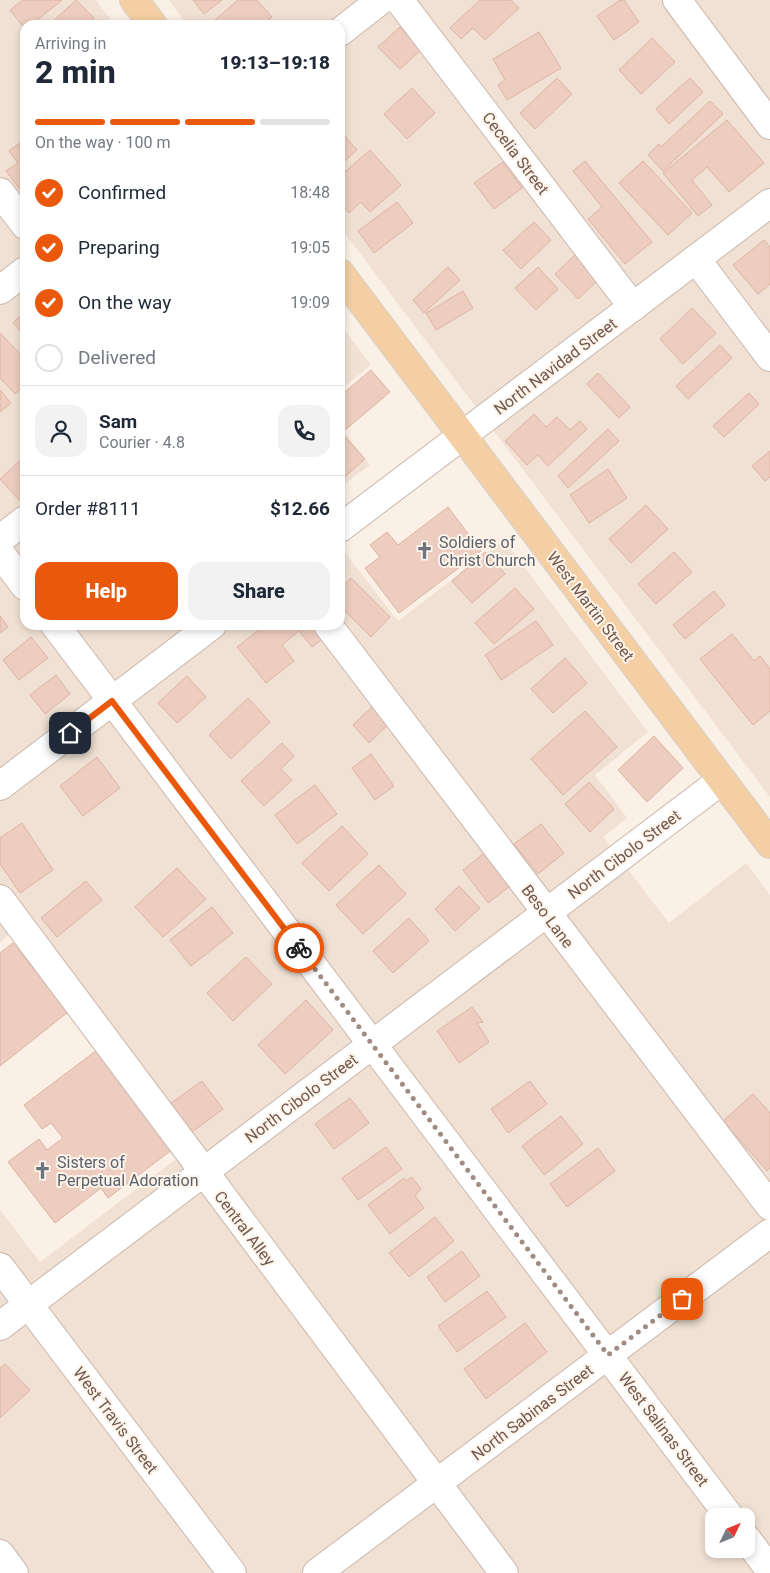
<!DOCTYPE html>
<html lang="en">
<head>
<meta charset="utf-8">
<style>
	:root { --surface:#fff; --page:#f2f2f3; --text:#1f2937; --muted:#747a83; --line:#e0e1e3; --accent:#ea580c }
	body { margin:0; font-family:Roboto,sans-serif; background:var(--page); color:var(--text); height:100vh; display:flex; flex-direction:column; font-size:19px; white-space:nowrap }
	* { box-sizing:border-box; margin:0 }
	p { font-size:16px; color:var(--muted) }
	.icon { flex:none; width:28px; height:28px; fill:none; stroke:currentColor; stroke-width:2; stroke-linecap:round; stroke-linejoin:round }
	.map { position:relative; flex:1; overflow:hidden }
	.panel { position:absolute; left:20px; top:20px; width:325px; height:610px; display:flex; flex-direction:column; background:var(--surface); border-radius:15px; box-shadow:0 2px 8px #0003 }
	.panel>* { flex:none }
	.needle { width:32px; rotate:47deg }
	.fabs { position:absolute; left:705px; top:1508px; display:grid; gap:10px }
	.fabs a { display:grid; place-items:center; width:50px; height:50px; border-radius:10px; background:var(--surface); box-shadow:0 2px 8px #0003; font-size:25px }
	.pin { position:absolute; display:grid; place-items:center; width:42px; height:42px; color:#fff; margin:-21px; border-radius:10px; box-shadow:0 2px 8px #0006 }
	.courier { position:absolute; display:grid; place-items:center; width:50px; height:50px; margin:-25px; border:4px solid #ea580c; border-radius:50%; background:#fff; color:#222; box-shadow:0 1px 6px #0007 }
	.overview em { font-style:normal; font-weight:800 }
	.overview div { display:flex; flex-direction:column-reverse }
	.overview { display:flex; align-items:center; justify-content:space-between; height:85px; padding:0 15px }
	h1 { font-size:32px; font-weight:800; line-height:38px }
	.bar { display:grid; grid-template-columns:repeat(4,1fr); gap:8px 5px; align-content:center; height:60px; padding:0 15px }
	.bar i { height:6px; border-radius:4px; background:var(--line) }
	.bar .active { background:var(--accent) }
	.bar p { grid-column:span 4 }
	.line { display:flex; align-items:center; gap:12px; padding:0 15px; border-top:1px solid var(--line) }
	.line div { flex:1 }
	.round { display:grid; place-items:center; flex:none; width:52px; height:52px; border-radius:15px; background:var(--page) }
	ol { padding:0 15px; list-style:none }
	li { display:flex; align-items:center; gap:15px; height:55px }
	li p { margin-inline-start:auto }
	li .icon { padding:5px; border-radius:50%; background:var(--accent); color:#fff; stroke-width:4 }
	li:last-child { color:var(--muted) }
	li i { width:28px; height:28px; border:2px solid var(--line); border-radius:50% }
	.button { display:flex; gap:10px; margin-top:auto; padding:10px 15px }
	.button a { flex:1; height:58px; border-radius:15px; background:var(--accent); color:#fff; font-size:20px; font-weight:800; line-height:58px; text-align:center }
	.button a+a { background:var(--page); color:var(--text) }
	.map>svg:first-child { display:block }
	.residential { fill:#f1e1d4; fill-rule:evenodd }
	.building { fill:#edcdbf; stroke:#deb3a1 }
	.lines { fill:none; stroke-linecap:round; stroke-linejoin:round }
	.minor-casing { stroke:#cab7ac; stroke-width:30 }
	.major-casing { stroke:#d7d0cd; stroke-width:30 }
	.minor { stroke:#fff; stroke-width:28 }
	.major { stroke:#f3cfa3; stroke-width:28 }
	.done { stroke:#a08c82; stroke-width:5; stroke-dasharray:0 9 }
	.route { stroke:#ea580c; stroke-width:6 }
	.labels { text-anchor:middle; stroke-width:4; stroke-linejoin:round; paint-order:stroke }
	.street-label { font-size:16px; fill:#70564c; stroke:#fdf4ea }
	.worship-label { font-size:16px; fill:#5b616d; stroke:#fdf4ea; text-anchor:start }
</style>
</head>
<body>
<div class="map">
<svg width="770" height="1573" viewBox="0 0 770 1573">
	<rect width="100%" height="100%" fill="#faf0e5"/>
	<!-- residential -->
	<g class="residential">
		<path d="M0,0H96L115,25H25V625H340V546L398,621L504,540L648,732L595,775L627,818L603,837L669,923L746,863L770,895V1573H0V1210L40,1262L184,1153L15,930L0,942ZM714,1516H746V1549H714Z"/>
		<polygon points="169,0 770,0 770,797 340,227 340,25 187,25"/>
		<polygon points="340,324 371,365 340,390"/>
		<polygon points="340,427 370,465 340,487"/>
	</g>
	<!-- building -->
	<g class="building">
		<polygon points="23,0 62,0 31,25 25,25 25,29 10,10"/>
		<polygon points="76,0 94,18 87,25 49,25"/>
		<polygon points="193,0 222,0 204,14"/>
		<polygon points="238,0 257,0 272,17 262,25 209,25"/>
		<polygon points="480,0 511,0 519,8 485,40 473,28 461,39 450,28"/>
		<polygon points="620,0 624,0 639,22 614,40 597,16"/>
		<polygon points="400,27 421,50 400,69 378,47"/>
		<polygon points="539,32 561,68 507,100 498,85 505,80 493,59"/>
		<polygon points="652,38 675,62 641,94 619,70"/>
		<polygon points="557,78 572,94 535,129 520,113"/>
		<polygon points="690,78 703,92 669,124 656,109"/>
		<polygon points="412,88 435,113 407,139 384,114"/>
		<polygon points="710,101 723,114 663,171 648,155 659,144 661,147"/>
		<polygon points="727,120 764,163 729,192 707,167 692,180 712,205 698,216 663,173"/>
		<polygon points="344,135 357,150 340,165 340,139"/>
		<polygon points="25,139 25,196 6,171 18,163 9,151"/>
		<polygon points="370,150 401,185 370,212 361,202 349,213 340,202 340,176"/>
		<polygon points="585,161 652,242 625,264 588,219 602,207 573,171"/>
		<polygon points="643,161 692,213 668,235 619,183"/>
		<polygon points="503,162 522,188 494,209 474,183"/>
		<polygon points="397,202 413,223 374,253 358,231"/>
		<polygon points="534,222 551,240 521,269 503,250"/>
		<polygon points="764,240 770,247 770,284 758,294 733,265"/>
		<polygon points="576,254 599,279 578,299 555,274"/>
		<polygon points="448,267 460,280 424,313 413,300"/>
		<polygon points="538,267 558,289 536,310 515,288"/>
		<polygon points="463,291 473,308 436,330 426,313"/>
		<polygon points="692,308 716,333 683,364 660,339"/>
		<polygon points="25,311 25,336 13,323"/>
		<polygon points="0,333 25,359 25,384 15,394 0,378"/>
		<polygon points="720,345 732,358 688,399 676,386"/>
		<polygon points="371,370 390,392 345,430 340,424 340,396"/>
		<polygon points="598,373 630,407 619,418 587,384"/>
		<polygon points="0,390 11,403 0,412"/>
		<polygon points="749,393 759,404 724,437 713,426"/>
		<polygon points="534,414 546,427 557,417 570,430 580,421 587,429 548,466 538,455 527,465 505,441"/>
		<polygon points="608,429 619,441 568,488 558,476"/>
		<polygon points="340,431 365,459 340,481"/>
		<polygon points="770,451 770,477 765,481 752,466"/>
		<polygon points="25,456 25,494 19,500 0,479"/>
		<polygon points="608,469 627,498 589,523 570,495"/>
		<polygon points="646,505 668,529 631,563 609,539"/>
		<polygon points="448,507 481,551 399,613 365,568 380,557 370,545 387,532 398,545"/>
		<polygon points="485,552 505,574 472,603 452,581"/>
		<polygon points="674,552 692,572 656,604 638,584"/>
		<polygon points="351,578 390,617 371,637 340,606 340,589"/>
		<polygon points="515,588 534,609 494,644 475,623"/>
		<polygon points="714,591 725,605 685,639 673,625"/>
		<polygon points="0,616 8,627 0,633"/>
		<polygon points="536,621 553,645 501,680 485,655"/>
		<polygon points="265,625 322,625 329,634 312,647 299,631 282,645 294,661 266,683 237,647"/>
		<polygon points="732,634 754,661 760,656 770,669 770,711 753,725 700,659"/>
		<polygon points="31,637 48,658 19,680 3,660"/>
		<polygon points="565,658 587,683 553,713 531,689"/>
		<polygon points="56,675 70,694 45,714 30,695"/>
		<polygon points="187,676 206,697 177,723 158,703"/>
		<polygon points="248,698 270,722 231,759 209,735"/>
		<polygon points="375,704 392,721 369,743 353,725"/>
		<polygon points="585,711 617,747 563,795 531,759"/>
		<polygon points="654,736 683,768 647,802 618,770"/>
		<polygon points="282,743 294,756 281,769 292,780 264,806 241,781"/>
		<polygon points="371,754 394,786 375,800 352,768"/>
		<polygon points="97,757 120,788 83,816 60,786"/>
		<polygon points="589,782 614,809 590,832 565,804"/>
		<polygon points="315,785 337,814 297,844 275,815"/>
		<polygon points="22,823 53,870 20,893 0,864 0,838"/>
		<polygon points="541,824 564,853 538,874 514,844"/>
		<polygon points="342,826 368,854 329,891 302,863"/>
		<polygon points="488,850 513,884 488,903 463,870"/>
		<polygon points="379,865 406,894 363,934 336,905"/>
		<polygon points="177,868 206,899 163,937 135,907"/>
		<polygon points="86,881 102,900 57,937 41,918"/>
		<polygon points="459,886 480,908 455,931 435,909"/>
		<polygon points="212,907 233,933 191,966 170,940"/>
		<polygon points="409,918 429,941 393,973 373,951"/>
		<polygon points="13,943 68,1012 0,1066 0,953"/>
		<polygon points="246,957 272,984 233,1021 207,993"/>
		<polygon points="306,1000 333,1030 285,1074 258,1045"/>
		<polygon points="472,1007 483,1022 477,1023 489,1042 459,1063 437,1031"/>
		<polygon points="101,1047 177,1146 108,1198 101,1188 55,1223 8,1162 39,1139 47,1150 63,1138 51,1123 42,1129 24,1105"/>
		<polygon points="202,1081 223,1109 188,1135 167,1106"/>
		<polygon points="530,1081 547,1104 508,1133 491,1109"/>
		<polygon points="753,1094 770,1113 770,1168 767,1171 723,1121"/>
		<polygon points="350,1098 369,1123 334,1149 315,1124"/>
		<polygon points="561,1116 583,1144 544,1175 522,1146"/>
		<polygon points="386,1147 402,1169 358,1200 342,1178"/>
		<polygon points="598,1148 615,1171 567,1207 550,1184"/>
		<polygon points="412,1177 421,1189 415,1196 424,1208 390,1234 368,1205 404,1178 406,1181"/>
		<polygon points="435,1217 454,1241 409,1277 389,1253"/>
		<polygon points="462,1251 480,1276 445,1302 427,1277"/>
		<polygon points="487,1291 506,1317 457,1352 438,1326"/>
		<polygon points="525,1323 547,1352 486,1399 464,1369"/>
		<polygon points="5,1364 30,1390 0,1418 0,1368"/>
	</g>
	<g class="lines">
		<defs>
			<g id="minor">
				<polyline points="399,0 633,307"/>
				<polyline points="677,0 770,125"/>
				<polyline points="340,32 381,0"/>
				<polyline points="0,192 25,225"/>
				<polyline points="696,259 770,357"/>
				<polyline points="0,290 25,271"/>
				<polyline points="340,528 770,203"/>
				<polyline points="0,539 25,520"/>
				<polyline points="0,553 25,586"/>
				<polyline points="55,625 729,1516"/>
				<polyline points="328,625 770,1206"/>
				<polyline points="0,786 212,625"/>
				<polyline points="0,899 504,1573"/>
				<polyline points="0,1267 232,1573"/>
				<polyline points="0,1326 722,780"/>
				<polyline points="746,1538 770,1570"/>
				<polyline points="0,1554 14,1573"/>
				<polyline points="317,1573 770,1233"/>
			</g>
			<g id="major">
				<polyline points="134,0 153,25"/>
				<polyline points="340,273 770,844"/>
			</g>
		</defs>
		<!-- minor casing -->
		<use href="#minor" class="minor-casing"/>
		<!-- major casing -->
		<use href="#major" class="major-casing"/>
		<!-- minor -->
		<use href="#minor" class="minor"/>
		<!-- major -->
		<use href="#major" class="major"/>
	</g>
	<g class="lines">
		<!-- done -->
		<polyline class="done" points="299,948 608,1355 682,1299"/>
		<!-- route -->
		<polyline class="route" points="70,733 112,701 299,948"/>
	</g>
	<!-- icons -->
	<defs>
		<symbol id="church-bare" viewBox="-9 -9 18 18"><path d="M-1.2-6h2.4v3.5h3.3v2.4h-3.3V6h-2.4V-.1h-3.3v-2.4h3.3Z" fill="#6b7280" stroke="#fdf4ea" stroke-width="2.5" paint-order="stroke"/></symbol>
	</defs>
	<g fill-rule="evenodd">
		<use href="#church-bare" x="412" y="538" width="25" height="25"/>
		<use href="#church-bare" x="30" y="1158" width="25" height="25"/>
	</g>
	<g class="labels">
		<!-- street labels -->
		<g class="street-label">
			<text transform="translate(516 153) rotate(53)" y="6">Cecelia Street</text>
			<text transform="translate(555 366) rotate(-37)" y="6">North Navidad Street</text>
			<text transform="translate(591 606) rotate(53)" y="6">West Martin Street</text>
			<text transform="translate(624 854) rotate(-37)" y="6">North Cibolo Street</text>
			<text transform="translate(548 916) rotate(53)" y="6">Beso Lane</text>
			<text transform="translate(301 1098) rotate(-37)" y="6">North Cibolo Street</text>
			<text transform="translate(245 1228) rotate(53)" y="6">Central Alley</text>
			<text transform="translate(532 1412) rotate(-37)" y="6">North Sabinas Street</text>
			<text transform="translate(116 1420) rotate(53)" y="6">West Travis Street</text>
			<text transform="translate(664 1429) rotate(53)" y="6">West Salinas Street</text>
		</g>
		<!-- worship labels -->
		<g class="worship-label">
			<text x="439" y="548">Soldiers of<tspan x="439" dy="18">Christ Church</tspan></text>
			<text x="57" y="1168">Sisters of<tspan x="57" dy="18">Perpetual Adoration</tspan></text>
		</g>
	</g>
</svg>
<div class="fabs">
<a><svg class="needle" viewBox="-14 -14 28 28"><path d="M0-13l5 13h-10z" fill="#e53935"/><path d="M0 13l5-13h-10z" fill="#747a83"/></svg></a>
</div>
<div class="pin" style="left:682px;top:1299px;background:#ea580c"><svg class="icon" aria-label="bag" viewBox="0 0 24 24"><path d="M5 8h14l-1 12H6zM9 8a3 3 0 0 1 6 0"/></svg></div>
<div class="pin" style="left:70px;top:733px;background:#1f2937"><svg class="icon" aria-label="home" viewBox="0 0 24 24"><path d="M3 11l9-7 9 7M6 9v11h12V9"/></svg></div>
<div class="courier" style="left:299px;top:948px"><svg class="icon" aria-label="bike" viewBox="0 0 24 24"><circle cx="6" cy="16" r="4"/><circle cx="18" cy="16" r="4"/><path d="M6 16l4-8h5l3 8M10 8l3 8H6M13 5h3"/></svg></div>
<section class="panel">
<div class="overview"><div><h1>2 min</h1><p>Arriving in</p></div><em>19:13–19:18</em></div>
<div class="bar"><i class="active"></i><i class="active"></i><i class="active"></i><i></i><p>On the way · 100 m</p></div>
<ol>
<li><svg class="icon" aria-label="check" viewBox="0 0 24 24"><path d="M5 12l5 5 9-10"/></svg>Confirmed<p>18:48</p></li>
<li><svg class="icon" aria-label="check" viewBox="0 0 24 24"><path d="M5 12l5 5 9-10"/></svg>Preparing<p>19:05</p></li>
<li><svg class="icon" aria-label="check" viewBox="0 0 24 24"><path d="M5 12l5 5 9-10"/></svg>On the way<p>19:09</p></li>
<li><i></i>Delivered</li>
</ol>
<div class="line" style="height:90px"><a class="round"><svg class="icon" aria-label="person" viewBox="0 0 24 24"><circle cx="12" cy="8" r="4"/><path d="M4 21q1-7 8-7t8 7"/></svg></a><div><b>Sam</b><p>Courier · 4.8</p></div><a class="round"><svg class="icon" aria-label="phone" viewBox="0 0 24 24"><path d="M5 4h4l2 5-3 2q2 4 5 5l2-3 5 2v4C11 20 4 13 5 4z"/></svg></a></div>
<div class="line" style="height:65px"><div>Order #8111</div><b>$12.66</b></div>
<div class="button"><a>Help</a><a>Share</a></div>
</section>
</div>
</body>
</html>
